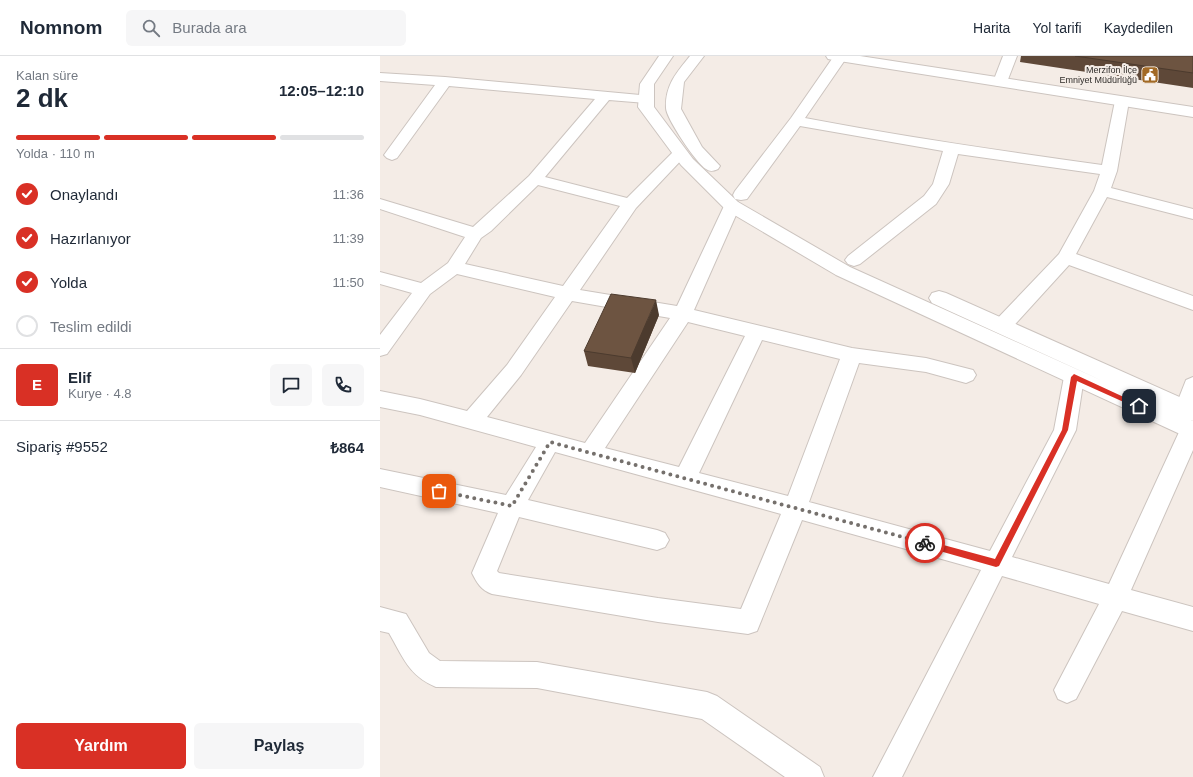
<!DOCTYPE html>
<html lang="tr">
<head>
<meta charset="utf-8">
<style>
	:root { --surface:#fff; --page:#f6f6f7; --text:#1f2937; --muted:#747a83; --line:#e0e1e3; --accent:#d93025 }
	body { margin:0; font-family:Arial,sans-serif; background:var(--page); color:var(--text); height:100vh; display:flex; flex-direction:column; font-size:15px; white-space:nowrap }
	* { box-sizing:border-box; margin:0 }
	p { font-size:13px; color:var(--muted) }
	.icon { flex:none; width:22px; height:22px; fill:none; stroke:currentColor; stroke-width:2; stroke-linecap:round; stroke-linejoin:round }
	.map { position:relative; flex:1; overflow:hidden }
	.side { display:flex; flex-direction:column; background:var(--surface); width:380px }
	.side>* { flex:none }
	.pin { position:absolute; display:grid; place-items:center; width:34px; height:34px; color:#fff; margin:-17px; border-radius:8px; box-shadow:0 2px 6px #0006 }
	.courier { position:absolute; display:grid; place-items:center; width:40px; height:40px; margin:-20px; border:3px solid #d93025; border-radius:50%; background:#fff; color:#222; box-shadow:0 1px 5px #0007 }
	.head em { font-style:normal; font-weight:700 }
	.head div { display:flex; flex-direction:column-reverse }
	.head { display:flex; align-items:center; justify-content:space-between; height:68px; padding:0 16px }
	h1 { font-size:26px; font-weight:700; line-height:30px }
	.bar { display:grid; grid-template-columns:repeat(4,1fr); gap:6px 4px; align-content:center; height:48px; padding:0 16px }
	.bar i { height:5px; border-radius:3px; background:var(--line) }
	.bar .current { background:var(--accent) }
	.bar p { grid-column:span 4 }
	.line { display:flex; align-items:center; gap:10px; padding:0 16px; border-top:1px solid var(--line) }
	.line div { flex:1 }
	.round { display:grid; place-items:center; flex:none; width:42px; height:42px; border-radius:6px; background:var(--page) }
	ol { padding:0 16px; list-style:none }
	li { display:flex; align-items:center; gap:12px; height:44px }
	li p { margin-inline-start:auto }
	li .icon { padding:4px; border-radius:50%; background:var(--accent); color:#fff; stroke-width:4 }
	li:last-child { color:var(--muted) }
	li i { width:22px; height:22px; border:2px solid var(--line); border-radius:50% }
	.button { display:flex; gap:8px; margin-top:auto; padding:8px 16px }
	.button a { flex:1; height:46px; border-radius:6px; background:var(--accent); color:#fff; font-size:16px; font-weight:700; line-height:46px; text-align:center }
	.button a+a { background:var(--page); color:var(--text) }
	header { display:flex; align-items:center; gap:24px; box-sizing:border-box; height:56px; padding:0 20px; background:var(--surface); border-bottom:1px solid var(--line) }
	header strong { font-size:19px }
	nav { display:flex; gap:22px; margin-inline-start:auto; font-size:14px }
	.search { width:280px; height:36px; background:var(--page); display:flex; align-items:center; gap:10px; box-sizing:border-box; padding:0 14px; border-radius:6px; color:var(--muted); font-size:15px }
	main { display:flex; flex:1; min-height:0 }
	.map>svg:first-child { display:block }
	.lines { fill:none; stroke-linecap:round; stroke-linejoin:round }
	.minor-casing { stroke:#ccc4bf; stroke-width:2 }
	.tertiary-casing { stroke:#ccc4bf; stroke-width:2 }
	.minor { fill:#fff; fill-rule:evenodd }
	.tertiary { fill:#fff; fill-rule:evenodd }
	.wall { fill:#5e4838 }
	.shaded-wall { fill:#4c3b2e }
	.building { fill:#6d5441; stroke:#4c3b2e }
	.route { fill:#d93025 }
	.done { stroke:#75706c; stroke-width:4; stroke-dasharray:0 7.2 }
	.labels { text-anchor:middle; stroke-width:4; stroke-linejoin:round; paint-order:stroke }
	.far-poi-label { font-size:9px; fill:#302d2a; stroke:#f4ece6; text-anchor:end }
</style>
</head>
<body>
<header>
<strong>Nomnom</strong>
<div class="search"><svg class="icon" aria-label="search" viewBox="0 0 24 24"><circle cx="10" cy="10" r="6"/><path d="M15 15l6 6"/></svg>Burada ara</div>
<nav><a>Harita</a><a>Yol tarifi</a><a>Kaydedilen</a></nav>
</header>
<main>
<section class="side">
<div class="head"><div><h1>2 dk</h1><p>Kalan süre</p></div><em>12:05–12:10</em></div>
<div class="bar"><i class="current"></i><i class="current"></i><i class="current"></i><i></i><p>Yolda · 110 m</p></div>
<ol>
<li><svg class="icon" aria-label="check" viewBox="0 0 24 24"><path d="M5 12l5 5 9-10"/></svg>Onaylandı<p>11:36</p></li>
<li><svg class="icon" aria-label="check" viewBox="0 0 24 24"><path d="M5 12l5 5 9-10"/></svg>Hazırlanıyor<p>11:39</p></li>
<li><svg class="icon" aria-label="check" viewBox="0 0 24 24"><path d="M5 12l5 5 9-10"/></svg>Yolda<p>11:50</p></li>
<li><i></i>Teslim edildi</li>
</ol>
<div class="line" style="height:72px"><b class="round" style="background:var(--accent);color:#fff">E</b><div><b>Elif</b><p>Kurye · 4.8</p></div><a class="round"><svg class="icon" aria-label="chat" viewBox="0 0 24 24"><path d="M4 5h16v11H9l-5 4z"/></svg></a><a class="round"><svg class="icon" aria-label="phone" viewBox="0 0 24 24"><path d="M5 4h4l2 5-3 2q2 4 5 5l2-3 5 2v4C11 20 4 13 5 4z"/></svg></a></div>
<div class="line" style="height:52px"><div>Sipariş #9552</div><b>₺864</b></div>
<div class="button"><a>Yardım</a><a>Paylaş</a></div>
</section>
<div class="map">
<svg width="813" height="721" viewBox="0 0 813 721">
	<rect width="100%" height="100%" fill="#f4ece6"/>
	<g class="lines">
		<defs>
			<g id="minor">
				<path d="M454,0L467,1L425,62C524,81 623,95 722,109L735,45L737,42L742,41L747,42L749,45L737,115L731,132L813,153V163L727,141L696,198L813,240V254L689,209L629,275L622,277L615,275L612,270L615,265L679,198L714,135L720,118L578,98L569,128L556,148L480,208L474,210L468,208L465,204L468,200L544,140L553,128L563,95L420,70L367,143L361,144L355,143L353,139L355,135L411,62Z"/>
				<polygon points="623,0 637,0 627,26 625,29 620,30 615,29 613,26"/>
				<path d="M0,17L65,21L271,40L273,43L271,46L266,47L229,44L165,121L247,142L295,94L300,92L305,94L308,97L256,152L200,234L297,250L344,150L346,146L352,145L358,146L360,150L314,254L472,292L546,302L593,314L596,319L593,324L586,327L546,316L479,307L429,446L610,495L674,374L684,321L687,316L694,313L701,316L704,321L696,374L632,501L729,528L800,374L803,368L813,366V394L751,534L813,551V575L742,555L696,643L687,647L678,643L674,634L719,548L622,520L522,721H493L601,514L422,464L377,575L368,578L278,566L112,538C101,534 97,527 92,517L118,457L0,431V413L126,439L156,391L40,359L0,351V335L40,343L87,355L127,309L175,241L77,218L50,238L7,298L0,300V279L32,237L0,228V216L41,227L68,207L85,181L0,153V143L93,171L149,120L215,43L69,30L17,102L12,104L7,102L4,99L55,29L0,25ZM158,129L240,150L183,230L85,208L101,182L111,175ZM192,245L290,262L205,387L107,361L141,319ZM308,266L365,280L299,411L225,392ZM382,284L460,303L408,440L319,417ZM175,396L401,458L361,553L278,542L119,517L117,515L139,461L277,494L285,491L289,484L285,477L277,474L148,444Z"/>
				<polygon points="813,321 813,357 805,360 798,358 795,352 806,324"/>
				<path d="M0,551L26,558L49,597L60,605L157,606L327,636L337,640L440,711L444,721H405L322,663L157,632L56,631C29,620 23,601 9,577L0,575Z"/>
			</g>
			<g id="tertiary">
				<polygon points="279,0 293,0 274,28 274,51 313,103 358,146 470,211 725,326 552,247 549,242 552,237 559,235 566,237 813,347 813,365 809,363 813,365 813,384 456,219 346,154 301,109 258,51 260,28"/>
				<path d="M310,0H324L304,26L301,53L322,91L340,110L338,113C334,115 330,116 326,113C316,107 286,62 286,52C285,29 297,16 310,0Z"/>
				<polygon points="446,0 480,0 813,51 813,61 453,4 448,3"/>
			</g>
		</defs>
		<!-- minor casing -->
		<use href="#minor" class="minor-casing"/>
		<!-- tertiary casing -->
		<use href="#tertiary" class="tertiary-casing"/>
		<!-- minor -->
		<use href="#minor" class="minor"/>
		<!-- tertiary -->
		<use href="#tertiary" class="tertiary"/>
	</g>
	<!-- wall -->
	<g class="wall">
		<polygon points="641,0 813,0 813,32 640,6"/>
		<polygon points="279,259 255,317 208,310 204,295"/>
	</g>
	<!-- shaded-wall -->
	<polygon class="shaded-wall" points="276,244 279,259 255,317 251,302"/>
	<!-- building -->
	<g class="building">
		<polygon points="695,0 813,0 813,17"/>
		<polygon points="231,238 276,244 251,302 204,295"/>
	</g>
	<!-- route -->
	<polygon class="route" points="694,318 761,349 762,350 761,352 757,352 697,325 688,374 619,510 616,511 542,490 541,487 545,484 615,503 682,374 691,321"/>
	<g class="lines">
		<!-- done -->
		<polyline class="done" points="59,435 132,450 170,386 545,487"/>
	</g>
	<!-- icons -->
	<defs>
		<symbol id="civic-square" viewBox="-11 -11 22 22"><rect x="-9" y="-9" width="18" height="18" rx="4" fill="#a26a26" stroke="#f4ece6"/><path d="M-.6-6.5H3V-4.5H.6V-3L4-1V1h2V6H-6V1h2V-1L-.6-3ZM-1.2 2.5V6h2.4V2.5Z" fill="#fff"/></symbol>
	</defs>
	<g fill-rule="evenodd">
		<use href="#civic-square" x="760" y="9" width="20" height="20"/>
	</g>
	<g class="labels">
		<!-- far-poi labels -->
		<g class="far-poi-label">
			<text x="757" y="17">Merzifon İlçe<tspan x="757" dy="10">Emniyet Müdürlüğü</tspan></text>
		</g>
	</g>
</svg>
<div class="pin" style="left:59px;top:435px;background:#ea580c"><svg class="icon" aria-label="bag" viewBox="0 0 24 24"><path d="M5 8h14l-1 12H6zM9 8a3 3 0 0 1 6 0"/></svg></div>
<div class="pin" style="left:759px;top:350px;background:#1f2937"><svg class="icon" aria-label="home" viewBox="0 0 24 24"><path d="M3 11l9-7 9 7M6 9v11h12V9"/></svg></div>
<div class="courier" style="left:545px;top:487px"><svg class="icon" aria-label="bike" viewBox="0 0 24 24"><circle cx="6" cy="16" r="4"/><circle cx="18" cy="16" r="4"/><path d="M6 16l4-8h5l3 8M10 8l3 8H6M13 5h3"/></svg></div>
</div>
</main>
</body>
</html>
